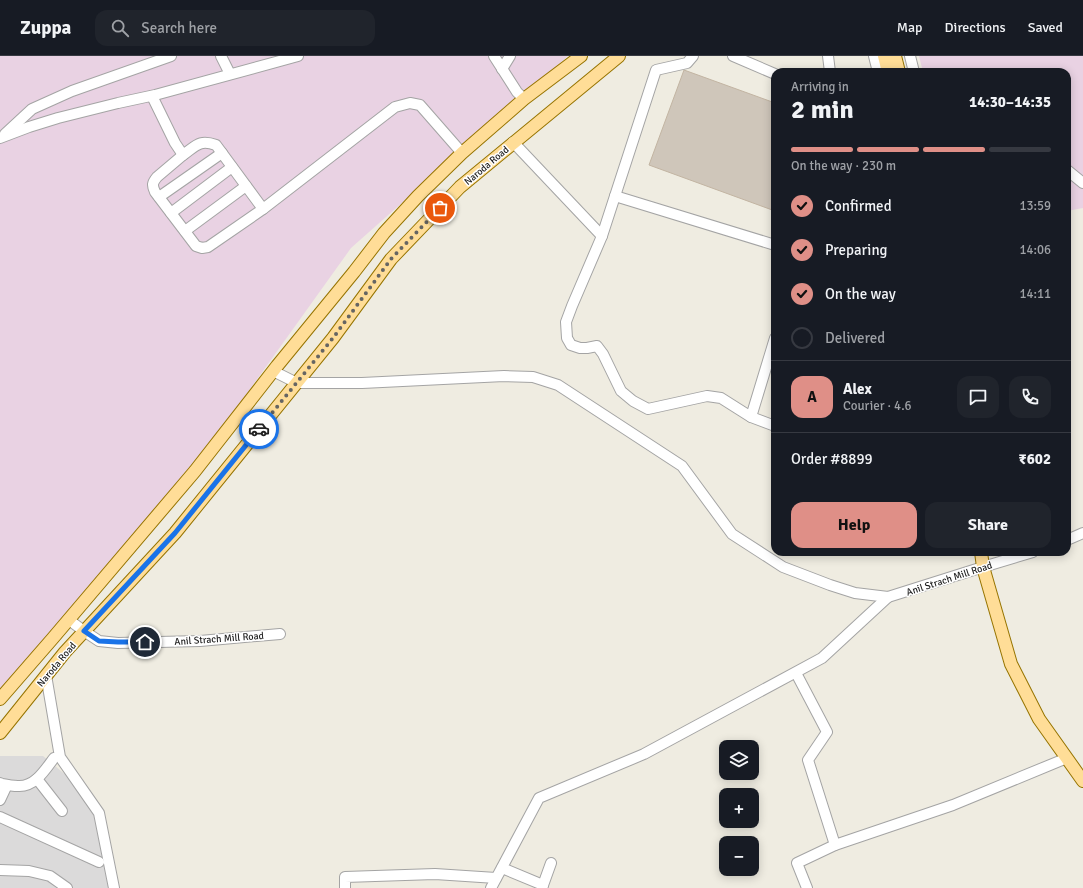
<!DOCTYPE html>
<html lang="en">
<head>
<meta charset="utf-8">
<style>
	:root { --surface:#171b24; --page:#20242c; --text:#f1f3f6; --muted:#9ea1a6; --line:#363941; --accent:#df8f87 }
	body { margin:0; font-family:Signika,sans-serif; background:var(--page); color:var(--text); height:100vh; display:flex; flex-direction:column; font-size:15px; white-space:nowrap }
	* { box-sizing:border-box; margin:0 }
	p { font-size:13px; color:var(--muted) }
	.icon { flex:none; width:22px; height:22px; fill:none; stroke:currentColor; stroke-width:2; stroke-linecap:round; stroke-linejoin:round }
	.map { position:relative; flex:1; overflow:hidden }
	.details { position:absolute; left:771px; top:12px; width:300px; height:488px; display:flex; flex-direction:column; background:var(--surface); border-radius:12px; box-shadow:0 2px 10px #0003 }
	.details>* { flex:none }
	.tools { position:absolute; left:719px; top:684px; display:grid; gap:8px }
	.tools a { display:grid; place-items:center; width:40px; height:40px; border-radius:8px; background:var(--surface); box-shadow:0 2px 10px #0003; font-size:20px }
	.pin { position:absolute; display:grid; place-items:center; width:34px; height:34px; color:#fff; margin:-17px; border:2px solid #fff; border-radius:50%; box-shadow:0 1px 4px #0007 }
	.courier { position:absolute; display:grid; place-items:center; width:40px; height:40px; margin:-20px; border:3px solid #1a73e8; border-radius:50%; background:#fff; color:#222; box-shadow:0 1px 5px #0007 }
	.summary em { font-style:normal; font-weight:700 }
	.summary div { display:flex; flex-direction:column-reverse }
	.summary { display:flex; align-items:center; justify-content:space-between; height:68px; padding:0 20px }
	h1 { font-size:26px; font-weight:700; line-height:30px }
	.bar { display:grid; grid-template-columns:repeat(4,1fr); gap:6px 4px; align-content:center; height:48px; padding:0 20px }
	.bar i { height:5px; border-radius:3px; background:var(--line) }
	.bar .on { background:var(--accent) }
	.bar p { grid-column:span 4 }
	.line { display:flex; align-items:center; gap:10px; padding:0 20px; border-top:1px solid var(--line) }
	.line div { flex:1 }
	.round { display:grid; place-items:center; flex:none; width:42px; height:42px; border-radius:12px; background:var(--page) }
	ol { padding:0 20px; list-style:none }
	li { display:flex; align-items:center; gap:12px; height:44px }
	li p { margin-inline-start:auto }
	li .icon { padding:4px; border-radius:50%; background:var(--accent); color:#111; stroke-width:4 }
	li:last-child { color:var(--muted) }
	li i { width:22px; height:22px; border:2px solid var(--line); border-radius:50% }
	.cta { display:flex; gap:8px; margin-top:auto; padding:8px 20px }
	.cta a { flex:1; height:46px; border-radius:12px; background:var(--accent); color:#111; font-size:16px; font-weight:700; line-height:46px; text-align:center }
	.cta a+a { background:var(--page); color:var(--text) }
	header { display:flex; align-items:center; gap:24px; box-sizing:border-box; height:56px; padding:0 20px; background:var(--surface); border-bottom:1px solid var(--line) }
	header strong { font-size:19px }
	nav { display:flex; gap:22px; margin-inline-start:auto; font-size:14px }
	.search { width:280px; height:36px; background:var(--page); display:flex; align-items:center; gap:10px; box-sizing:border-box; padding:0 14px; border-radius:12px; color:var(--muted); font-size:15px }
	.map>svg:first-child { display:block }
	.residential { fill:#dbdada }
	.industrial { fill:#e9d2e3 }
	.building { fill:#cfc6ba; stroke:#c2b4a2 }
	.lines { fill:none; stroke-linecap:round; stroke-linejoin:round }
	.minor-casing { stroke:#a4a4a4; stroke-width:12 }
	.major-casing { stroke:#967400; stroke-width:14 }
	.minor { stroke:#fff; stroke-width:10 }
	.major { stroke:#ffdd97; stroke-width:12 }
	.done { stroke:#666562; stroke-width:4; stroke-dasharray:0 7.2 }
	.route { stroke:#1a73e8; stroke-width:5 }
	.labels { text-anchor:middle; stroke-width:3; stroke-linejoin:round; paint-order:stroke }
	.street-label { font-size:10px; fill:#1d1d1d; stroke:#fff }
</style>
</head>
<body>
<header>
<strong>Zuppa</strong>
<div class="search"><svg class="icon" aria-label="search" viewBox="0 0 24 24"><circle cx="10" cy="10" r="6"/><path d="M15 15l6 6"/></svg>Search here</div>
<nav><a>Map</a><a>Directions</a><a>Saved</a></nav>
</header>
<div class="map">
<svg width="1083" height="832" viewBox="0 0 1083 832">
	<rect width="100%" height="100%" fill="#efece1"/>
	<!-- residential -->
	<polygon class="residential" points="0,700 43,700 91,740 113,832 0,832"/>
	<!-- industrial -->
	<g class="industrial">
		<polygon points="0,0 568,0 351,192 142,484 0,646"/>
		<polygon points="919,0 1083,0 1083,152 1067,155 1067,16 923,16"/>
	</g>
	<!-- building -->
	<polygon class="building" points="684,14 775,47 775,155 649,109"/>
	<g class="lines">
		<defs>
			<g id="minor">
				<polyline points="221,0 230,18"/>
				<polyline points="494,0 517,36 524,43"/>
				<polyline points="733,0 775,18"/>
				<polyline points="828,0 830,16"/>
				<polyline points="874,0 878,16"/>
				<polyline points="910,0 914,16"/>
				<polyline points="502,13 510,0"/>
				<path d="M152,40L175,87L183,99C196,90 199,83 216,89L263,153"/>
				<polyline points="5,78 32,53 72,35 171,0"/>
				<polyline points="0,82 29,71 58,62 118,47 155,39 298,0"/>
				<polyline points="513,86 602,180 572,250 566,266 567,282 571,289 580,292 587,292 597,290 603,298 621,335 633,345 648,353 707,340 721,342 751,361 775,370"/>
				<path d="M183,99L157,121C152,127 152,129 155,136L196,190L202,192L208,191L263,153L395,51L410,47L420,49L462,97"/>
				<polyline points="1067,114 1083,127"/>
				<polyline points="615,140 656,14 687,7 693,0"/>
				<polyline points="159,141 222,97"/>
				<polyline points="171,157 232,111"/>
				<polyline points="185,175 246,130"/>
				<polyline points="602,180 615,140 775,189"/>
				<polyline points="273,315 297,327 362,327 504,320 533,321 558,329 682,410 732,478 783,511 830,529 855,537 888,541 983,511 1033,496"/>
				<polyline points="751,361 775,282"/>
				<polyline points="1067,484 1083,477"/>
				<polyline points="69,564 84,575 99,585 118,587 200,585 280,578"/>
				<polyline points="796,617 827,676 808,704 835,789"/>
				<polyline points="46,619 60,701 99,757 114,832"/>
				<polyline points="37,723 62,755"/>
				<path d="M0,727L2,728C7,729 13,730 18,730C35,731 45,714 54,702"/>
				<polyline points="0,744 7,729"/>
				<polyline points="0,761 99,806"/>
				<polyline points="502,812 543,829"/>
				<polyline points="0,814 29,815 50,820 67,832"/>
				<polyline points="345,832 345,821 435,818 496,822"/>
				<polyline points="491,832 539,742 644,698 822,602 888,541"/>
				<polyline points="542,832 551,807"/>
				<polyline points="807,832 797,807 835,789 953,749 1067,702"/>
			</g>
			<g id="major">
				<polyline points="884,0 888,16"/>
				<polyline points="895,0 899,16"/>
				<polyline points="981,496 983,511 1011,608 1039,663 1083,725"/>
				<polyline points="0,643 53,582 195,415 277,310 354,216 384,177 418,140 462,97 524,43 581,0"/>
				<polyline points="0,677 65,596 175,477 333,282 391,203 460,131 619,0"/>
			</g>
		</defs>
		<!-- minor casing -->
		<use href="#minor" class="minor-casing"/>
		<!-- major casing -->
		<use href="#major" class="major-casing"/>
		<!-- minor -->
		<use href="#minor" class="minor"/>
		<!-- major -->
		<use href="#major" class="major"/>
	</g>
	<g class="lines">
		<!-- done -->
		<polyline class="done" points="259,373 333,282 391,203 440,152"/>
		<!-- route -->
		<polyline class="route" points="145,586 118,586 99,585 84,575 175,477 259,373"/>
	</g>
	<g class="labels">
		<!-- street labels -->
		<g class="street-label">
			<text transform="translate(486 109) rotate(-40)" y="4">Naroda Road</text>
			<text transform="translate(949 522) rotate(-18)" y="4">Anil Strach Mill Road</text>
			<text transform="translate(219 582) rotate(-4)" y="4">Anil Strach Mill Road</text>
			<text transform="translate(56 608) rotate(-50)" y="4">Naroda Road</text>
		</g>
	</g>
</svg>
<div class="tools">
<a><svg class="icon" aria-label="layers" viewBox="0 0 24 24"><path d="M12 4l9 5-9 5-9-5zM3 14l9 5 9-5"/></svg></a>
<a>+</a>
<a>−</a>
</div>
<div class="pin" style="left:440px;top:152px;background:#ea580c"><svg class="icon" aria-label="bag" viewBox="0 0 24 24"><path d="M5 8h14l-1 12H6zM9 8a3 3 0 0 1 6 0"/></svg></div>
<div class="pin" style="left:145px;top:586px;background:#1f2937"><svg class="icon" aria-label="home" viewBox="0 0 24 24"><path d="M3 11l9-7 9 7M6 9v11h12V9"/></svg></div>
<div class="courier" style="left:259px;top:373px"><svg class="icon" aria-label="car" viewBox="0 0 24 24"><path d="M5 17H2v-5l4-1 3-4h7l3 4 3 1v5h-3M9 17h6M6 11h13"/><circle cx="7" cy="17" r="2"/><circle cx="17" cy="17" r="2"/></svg></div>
<section class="details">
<div class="summary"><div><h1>2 min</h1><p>Arriving in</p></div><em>14:30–14:35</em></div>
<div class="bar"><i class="on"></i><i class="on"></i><i class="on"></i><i></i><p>On the way · 230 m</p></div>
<ol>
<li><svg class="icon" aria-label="check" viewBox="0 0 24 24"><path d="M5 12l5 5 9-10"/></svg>Confirmed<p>13:59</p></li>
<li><svg class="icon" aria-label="check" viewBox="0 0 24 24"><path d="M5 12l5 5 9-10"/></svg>Preparing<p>14:06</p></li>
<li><svg class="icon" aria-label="check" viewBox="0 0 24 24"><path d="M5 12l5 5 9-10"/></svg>On the way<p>14:11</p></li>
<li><i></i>Delivered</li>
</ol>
<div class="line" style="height:72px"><b class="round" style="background:var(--accent);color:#111">A</b><div><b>Alex</b><p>Courier · 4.6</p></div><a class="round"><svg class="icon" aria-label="chat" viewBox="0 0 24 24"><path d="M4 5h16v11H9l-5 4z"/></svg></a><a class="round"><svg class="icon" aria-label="phone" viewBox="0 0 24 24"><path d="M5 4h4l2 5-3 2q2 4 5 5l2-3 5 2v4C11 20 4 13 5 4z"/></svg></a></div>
<div class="line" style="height:52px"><div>Order #8899</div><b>₹602</b></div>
<div class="cta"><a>Help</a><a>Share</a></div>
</section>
</div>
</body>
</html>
